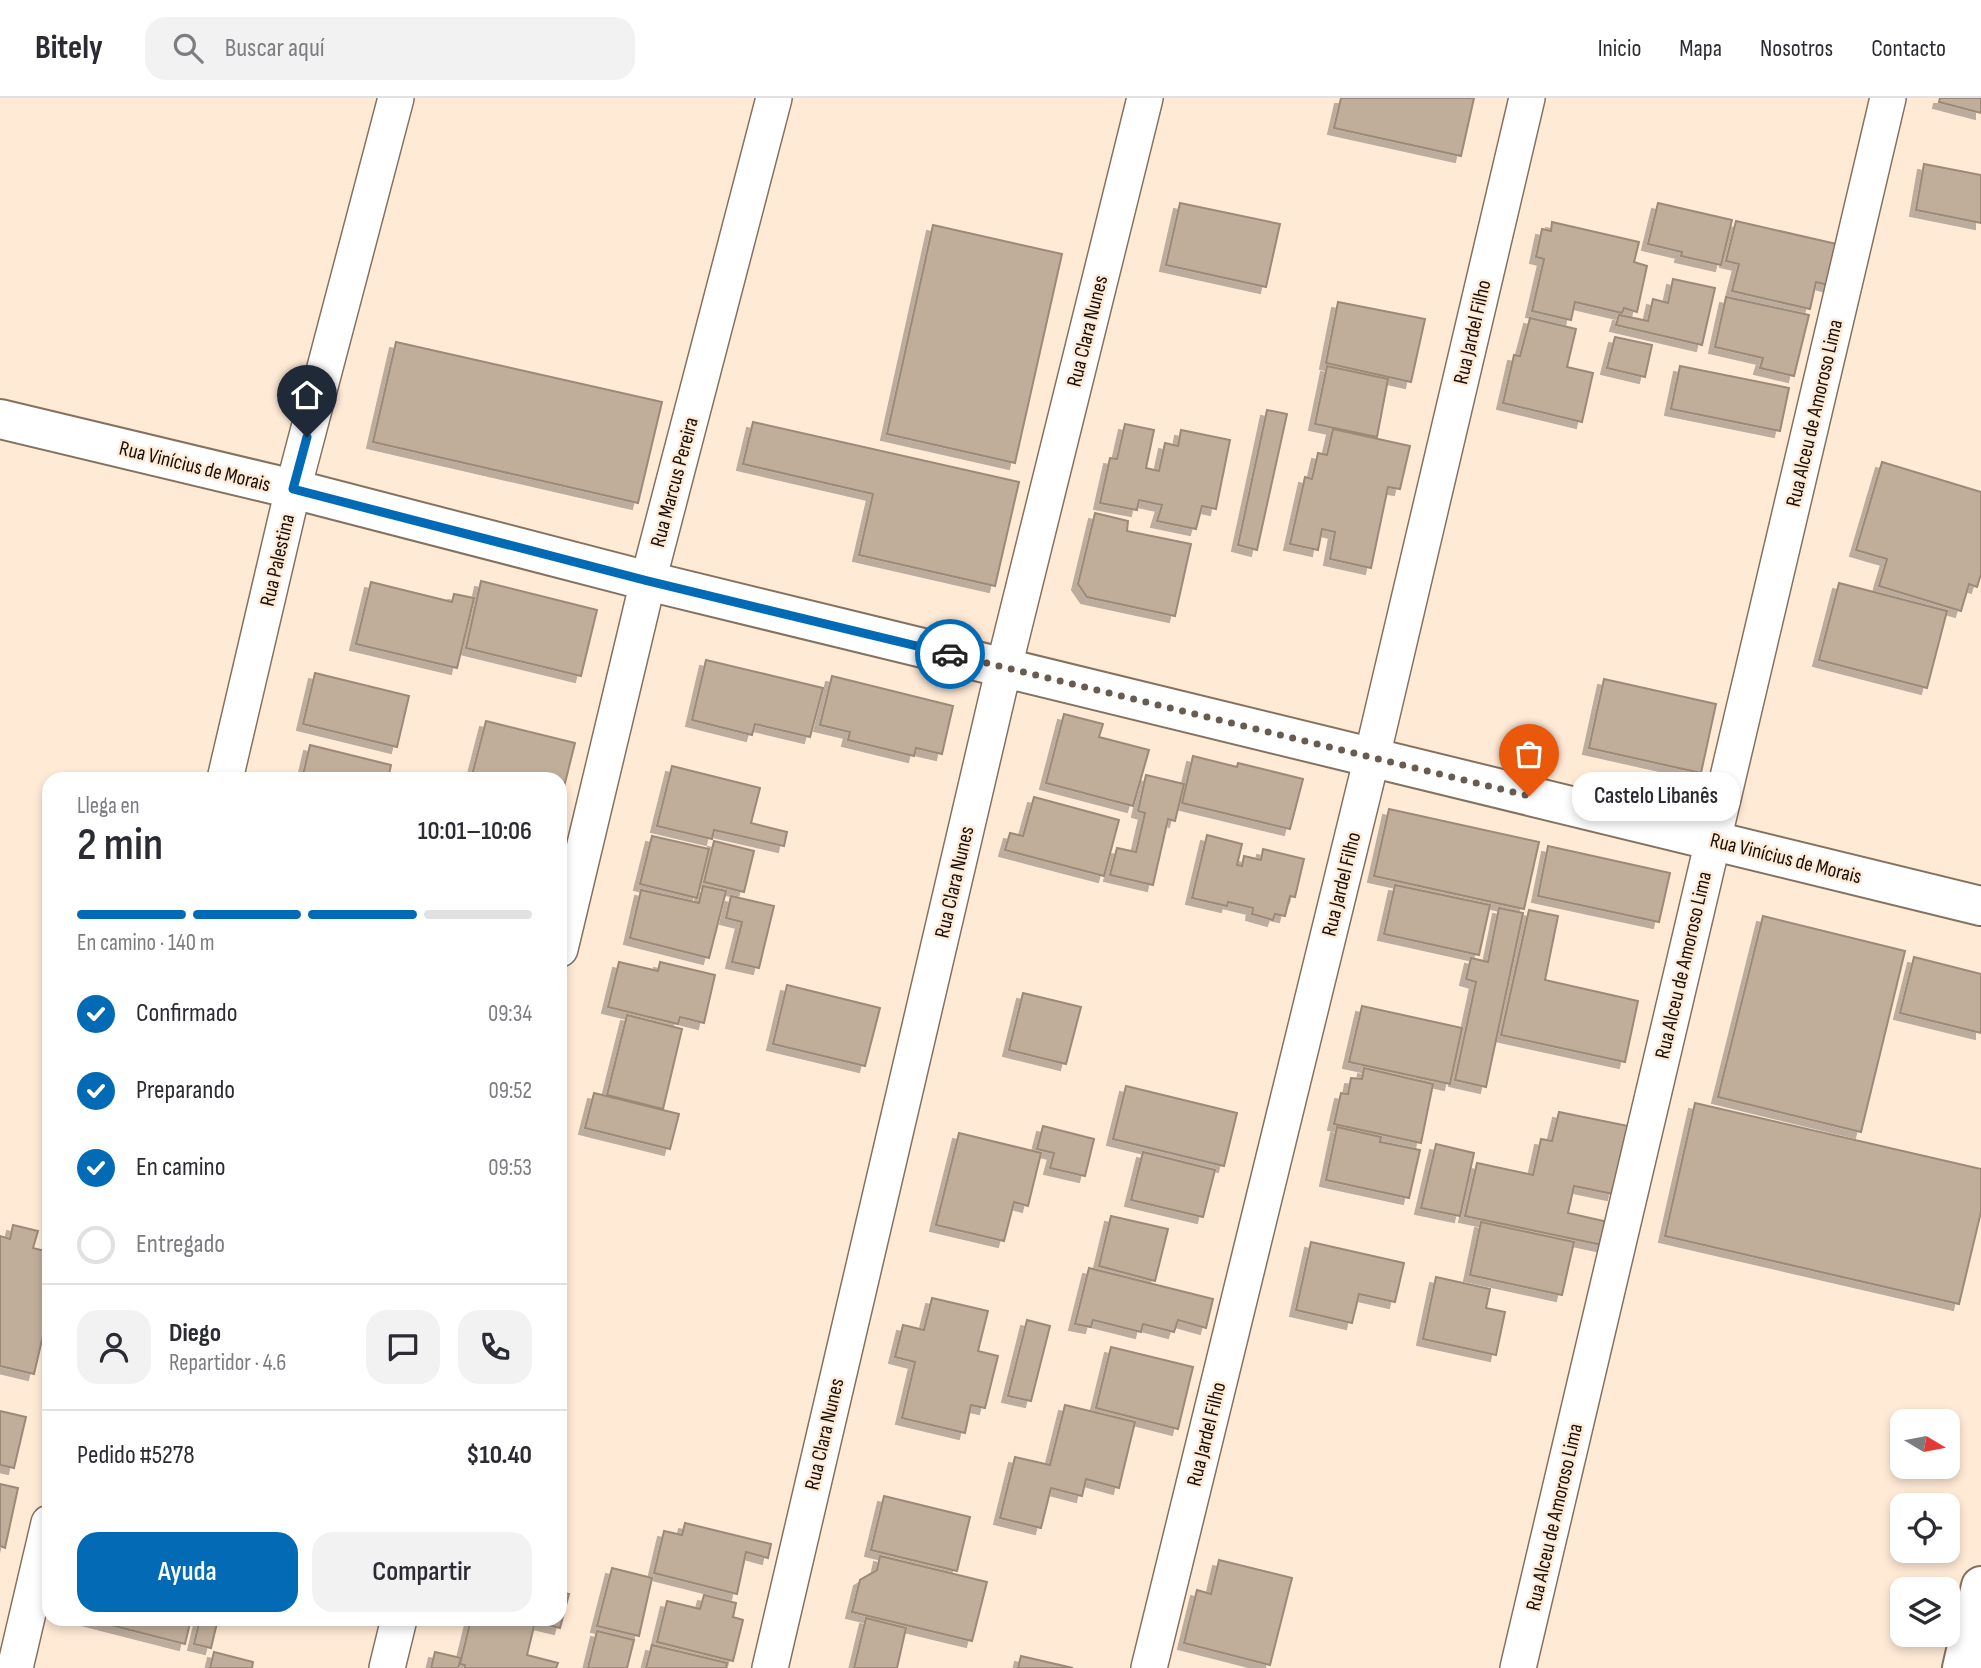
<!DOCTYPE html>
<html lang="es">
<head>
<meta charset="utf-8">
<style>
	:root { --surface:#fff; --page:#f2f2f3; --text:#2b2b33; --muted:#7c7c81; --line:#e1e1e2; --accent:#036bb6 }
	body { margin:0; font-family:"Sofia Sans Condensed",sans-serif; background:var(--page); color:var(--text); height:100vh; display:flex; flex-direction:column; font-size:26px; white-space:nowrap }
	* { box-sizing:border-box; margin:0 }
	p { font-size:23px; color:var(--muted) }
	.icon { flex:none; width:38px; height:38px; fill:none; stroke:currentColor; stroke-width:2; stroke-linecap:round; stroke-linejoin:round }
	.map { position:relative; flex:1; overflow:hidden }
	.details { position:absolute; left:42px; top:674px; width:525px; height:854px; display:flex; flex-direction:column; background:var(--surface); border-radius:21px; box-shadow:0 4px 10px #0003 }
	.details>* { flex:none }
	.needle { width:46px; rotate:100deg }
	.controls { position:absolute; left:1890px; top:1311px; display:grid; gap:14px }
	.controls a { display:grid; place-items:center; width:70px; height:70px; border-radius:14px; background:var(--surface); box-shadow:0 4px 10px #0003; font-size:35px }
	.pin { position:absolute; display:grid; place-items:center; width:60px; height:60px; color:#fff; margin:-72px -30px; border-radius:50% 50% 50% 0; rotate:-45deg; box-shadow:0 0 7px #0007 }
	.pin .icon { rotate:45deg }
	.courier { position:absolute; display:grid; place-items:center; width:70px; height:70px; margin:-35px; border:5px solid #036bb6; border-radius:50%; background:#fff; color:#222; box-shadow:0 2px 9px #0007 }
	.bubble { position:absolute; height:49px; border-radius:21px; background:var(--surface); box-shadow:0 4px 10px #0003; font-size:23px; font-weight:600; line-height:49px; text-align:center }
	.overview em { font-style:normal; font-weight:600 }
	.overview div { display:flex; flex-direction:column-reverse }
	.overview { display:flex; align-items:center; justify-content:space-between; height:119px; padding:0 35px }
	h1 { font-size:46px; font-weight:600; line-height:52px }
	.bar { display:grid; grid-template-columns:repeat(4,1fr); gap:10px 7px; align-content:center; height:84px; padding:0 35px }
	.bar i { height:9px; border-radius:5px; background:var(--line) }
	.bar .on { background:var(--accent) }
	.bar p { grid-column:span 4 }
	.line { display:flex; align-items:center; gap:18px; padding:0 35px; border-top:2px solid var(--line) }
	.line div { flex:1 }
	.round { display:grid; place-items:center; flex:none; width:74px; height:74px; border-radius:21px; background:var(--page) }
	ol { padding:0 35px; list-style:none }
	li { display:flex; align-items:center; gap:21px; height:77px }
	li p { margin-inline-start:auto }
	li .icon { padding:7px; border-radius:50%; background:var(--accent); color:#fff; stroke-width:4 }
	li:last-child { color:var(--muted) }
	li i { width:38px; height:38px; border:4px solid var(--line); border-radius:50% }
	.button { display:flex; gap:14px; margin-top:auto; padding:14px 35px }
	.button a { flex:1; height:80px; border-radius:21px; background:var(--accent); color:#fff; font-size:28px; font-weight:600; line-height:80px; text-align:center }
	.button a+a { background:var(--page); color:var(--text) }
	header { display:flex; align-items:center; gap:42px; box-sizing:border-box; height:98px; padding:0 35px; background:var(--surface); border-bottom:2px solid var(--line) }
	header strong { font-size:33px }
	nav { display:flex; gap:38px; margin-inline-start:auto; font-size:24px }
	.search { width:490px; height:63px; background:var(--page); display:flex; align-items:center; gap:18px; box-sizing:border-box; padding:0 24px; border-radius:21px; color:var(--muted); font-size:26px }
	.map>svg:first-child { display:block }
	.building { fill:#c0ad9a; stroke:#9c8977; stroke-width:2; filter:url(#shadow) }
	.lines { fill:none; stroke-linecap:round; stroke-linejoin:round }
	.street-casing { stroke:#847261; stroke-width:38 }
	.secondary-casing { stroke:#847261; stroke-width:42 }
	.street { stroke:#fff; stroke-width:35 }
	.secondary { stroke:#fff; stroke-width:38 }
	.done { stroke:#685c51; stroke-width:7; stroke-dasharray:0 12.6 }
	.route { stroke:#036bb6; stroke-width:9 }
	.labels { text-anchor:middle; stroke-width:5; stroke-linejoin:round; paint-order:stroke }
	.street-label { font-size:21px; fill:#171009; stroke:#ffead6 }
</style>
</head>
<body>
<header>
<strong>Bitely</strong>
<div class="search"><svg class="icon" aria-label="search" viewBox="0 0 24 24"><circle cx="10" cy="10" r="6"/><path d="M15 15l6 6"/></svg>Buscar aquí</div>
<nav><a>Inicio</a><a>Mapa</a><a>Nosotros</a><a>Contacto</a></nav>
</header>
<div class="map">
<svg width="1981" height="1570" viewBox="0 0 1981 1570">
	<defs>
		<filter id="shadow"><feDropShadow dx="-6" dy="6" stdDeviation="0" flood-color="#0004"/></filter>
	</defs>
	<rect width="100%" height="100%" fill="#ffead6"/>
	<!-- building -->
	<g class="building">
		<polygon points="1341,0 1474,0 1461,58 1334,30"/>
		<polygon points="1940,0 1981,0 1981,15 1939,4"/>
		<polygon points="1924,66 1981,77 1981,125 1916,112"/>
		<polygon points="1180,105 1280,126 1266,189 1166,167"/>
		<polygon points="1658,105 1732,122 1721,167 1681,158 1682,154 1648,146"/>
		<polygon points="1736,123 1841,147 1832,188 1816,184 1810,211 1732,193 1739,166 1726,163"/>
		<polygon points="1552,124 1639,144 1634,164 1647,168 1637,214 1624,210 1622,215 1575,204 1571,222 1532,213 1544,161 1536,159 1542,131 1551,133"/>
		<polygon points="933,127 1062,156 1015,365 887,336"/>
		<polygon points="1673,181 1715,190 1702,247 1616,227 1619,217 1648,223 1653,201 1668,205"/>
		<polygon points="1726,199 1809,217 1794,278 1760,270 1763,260 1715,249"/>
		<polygon points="1338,204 1425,221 1411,284 1326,265"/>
		<polygon points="1530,220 1576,231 1567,269 1593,275 1582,324 1503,305 1514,257 1520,258"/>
		<polygon points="1615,239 1652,247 1645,279 1607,270"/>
		<polygon points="396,244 662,304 638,405 373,344"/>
		<polygon points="1327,268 1388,281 1377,339 1315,326"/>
		<polygon points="1680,268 1789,290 1780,333 1671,311"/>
		<polygon points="1267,312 1287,316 1257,452 1238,447"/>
		<polygon points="753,324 1019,384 995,488 859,457 873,396 743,366"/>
		<polygon points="1125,326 1154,332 1146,370 1159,373 1165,345 1178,348 1181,332 1230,342 1216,411 1202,408 1196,431 1157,423 1162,407 1139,402 1137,412 1100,405 1110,360 1117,361"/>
		<polygon points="1333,331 1410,348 1400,391 1388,389 1371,470 1330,461 1335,434 1322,431 1318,452 1290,446 1305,379 1312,381 1318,355 1327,357"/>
		<polygon points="1882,364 1981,394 1981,476 1977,489 1969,486 1961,513 1879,488 1887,461 1856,452"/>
		<polygon points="1095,415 1128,423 1127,433 1191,446 1175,518 1087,499 1078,486"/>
		<polygon points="481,483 597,512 581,578 466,550"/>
		<polygon points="371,484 452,504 454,496 474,500 457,570 356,546"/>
		<polygon points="1839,485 1947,513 1927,590 1819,562"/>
		<polygon points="706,562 823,590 810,639 755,626 752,637 692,622"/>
		<polygon points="315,575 409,598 397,649 303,626"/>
		<polygon points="832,578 953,608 942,656 916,650 914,658 848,642 850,634 820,627"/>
		<polygon points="1604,581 1716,606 1701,675 1589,650"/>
		<polygon points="1064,616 1103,626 1099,639 1149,652 1133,708 1046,685"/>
		<polygon points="486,623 575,645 560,705 560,681 471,681"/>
		<polygon points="310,647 391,667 388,681 302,681"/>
		<polygon points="1193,658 1237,669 1238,665 1303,681 1290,731 1182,705"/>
		<polygon points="672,668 760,690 751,725 787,734 784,748 714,732 712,741 657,728"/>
		<polygon points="1146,677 1184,686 1175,723 1168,721 1153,787 1110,777 1117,750 1136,754 1145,715 1138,713"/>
		<polygon points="1034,699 1119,722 1104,778 1005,752 1010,735 1023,738"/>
		<polygon points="1389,711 1539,744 1524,811 1374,778"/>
		<polygon points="1207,737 1242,746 1237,767 1242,768 1244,758 1261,762 1263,751 1304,761 1295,799 1290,798 1285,818 1275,816 1273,822 1252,816 1253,810 1228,804 1227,808 1192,800"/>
		<polygon points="652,738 709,751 697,800 640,786"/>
		<polygon points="714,743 754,753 744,794 704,784"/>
		<polygon points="1548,748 1670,775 1659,824 1538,798"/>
		<polygon points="1395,787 1490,807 1479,857 1384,836"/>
		<polygon points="703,788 726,793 709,860 630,840 641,792 699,805"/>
		<polygon points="731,798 774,808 759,870 732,864 742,824 726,820"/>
		<polygon points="1499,810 1523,815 1486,989 1455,982 1476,884 1466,881 1471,860 1488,864"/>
		<polygon points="1529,812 1558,818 1545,882 1638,903 1625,964 1501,937"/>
		<polygon points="1763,818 1905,853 1861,1034 1718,999"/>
		<polygon points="1914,859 1981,876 1981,935 1900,915"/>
		<polygon points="619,864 658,873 660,864 715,877 704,925 680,919 678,926 608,909"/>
		<polygon points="787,887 880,910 865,968 773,946"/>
		<polygon points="1023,895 1081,909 1066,966 1009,952"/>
		<polygon points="1362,908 1462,930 1450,986 1349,964"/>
		<polygon points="627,917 682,931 663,1011 607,997"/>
		<polygon points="1364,970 1433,986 1421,1045 1334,1026 1341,995 1348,996 1351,980 1362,981"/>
		<polygon points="1126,988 1237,1015 1224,1068 1113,1041"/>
		<polygon points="594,995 679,1016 670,1051 585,1030"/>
		<polygon points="1695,1005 1981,1071 1981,1114 1959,1206 1665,1138"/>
		<polygon points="1559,1014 1628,1028 1613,1096 1574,1088 1568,1115 1608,1124 1602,1147 1465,1118 1477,1065 1533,1077 1541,1041 1552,1043"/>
		<polygon points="1043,1028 1094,1041 1085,1078 1050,1070 1054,1055 1037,1051"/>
		<polygon points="1337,1029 1381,1039 1380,1044 1420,1052 1409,1100 1326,1082"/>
		<polygon points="959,1035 1041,1055 1028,1108 1014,1104 1004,1143 936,1127"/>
		<polygon points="1436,1046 1474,1055 1460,1118 1421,1110"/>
		<polygon points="1143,1054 1215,1072 1203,1119 1131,1102"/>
		<polygon points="1111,1118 1168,1131 1155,1183 1099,1168"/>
		<polygon points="1481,1124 1574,1144 1562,1197 1470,1177"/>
		<polygon points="13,1127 38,1133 33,1150 49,1154 49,1212 34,1276 0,1268 0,1138 10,1141"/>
		<polygon points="1311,1144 1404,1165 1395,1204 1359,1196 1352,1225 1296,1212"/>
		<polygon points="1089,1170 1213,1201 1206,1230 1178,1222 1174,1234 1143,1226 1141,1234 1093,1222 1091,1229 1075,1226"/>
		<polygon points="1436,1179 1490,1191 1486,1210 1505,1214 1496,1257 1423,1241"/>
		<polygon points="932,1200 988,1213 978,1253 998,1258 985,1310 971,1307 965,1335 902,1320 915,1264 895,1259 903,1227 924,1232"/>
		<polygon points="1027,1222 1050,1228 1031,1303 1008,1298"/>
		<polygon points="1111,1249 1193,1269 1178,1331 1096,1310"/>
		<polygon points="1065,1307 1135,1324 1119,1390 1086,1381 1082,1398 1051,1390 1041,1430 1000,1420 1015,1359 1050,1367"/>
		<polygon points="0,1313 26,1319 14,1370 0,1367"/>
		<polygon points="0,1386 18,1390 5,1450 0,1448"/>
		<polygon points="884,1398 970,1419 957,1473 871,1452"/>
		<polygon points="685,1425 771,1446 768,1460 746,1454 737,1496 654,1475 664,1433 682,1437"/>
		<polygon points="880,1458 987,1484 972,1543 852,1514 860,1482 877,1472"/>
		<polygon points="1219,1462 1292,1480 1270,1567 1184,1545 1197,1492 1211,1496"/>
		<polygon points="612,1470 652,1480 639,1538 597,1528"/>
		<polygon points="560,1494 569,1496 560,1530 535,1524 527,1557 558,1565 556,1570 465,1570 465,1567 460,1566 471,1521 560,1521"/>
		<polygon points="704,1497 736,1505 733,1519 743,1522 733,1563 657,1544 667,1503 700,1511"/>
		<polygon points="866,1520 906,1530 897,1570 854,1570"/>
		<polygon points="87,1521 191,1521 185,1546"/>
		<polygon points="200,1521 218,1521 211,1550 194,1546"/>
		<polygon points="597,1533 634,1542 627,1570 588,1570"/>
		<polygon points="652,1547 727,1565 726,1570 646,1570"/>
		<polygon points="214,1554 253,1564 252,1570 210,1570"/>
		<polygon points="435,1554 461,1560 458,1570 431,1570"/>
		<polygon points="1021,1558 1073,1570 1018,1570"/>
	</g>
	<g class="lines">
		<defs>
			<g id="street">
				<polyline points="225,681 293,391 396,0"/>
				<polyline points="560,851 648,483 774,0"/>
				<polyline points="15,1570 49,1425"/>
				<polyline points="387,1570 399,1521"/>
				<polyline points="770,1570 1004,569 1145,0"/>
				<polyline points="1149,1570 1372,659 1527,0"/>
				<polyline points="1518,1570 1888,0"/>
			</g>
			<g id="secondary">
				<polyline points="0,321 293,391 648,483 1981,808"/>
				<polyline points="1962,1570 1981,1488"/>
			</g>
		</defs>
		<!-- street casing -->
		<use href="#street" class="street-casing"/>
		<!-- secondary casing -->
		<use href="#secondary" class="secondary-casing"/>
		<!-- street -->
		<use href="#street" class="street"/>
		<!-- secondary -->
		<use href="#secondary" class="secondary"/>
	</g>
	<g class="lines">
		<!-- done -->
		<polyline class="done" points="950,556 1529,698"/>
		<!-- route -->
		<polyline class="route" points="307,339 293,391 648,483 950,556"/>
	</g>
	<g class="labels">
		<!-- street labels -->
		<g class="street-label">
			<text transform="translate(1087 233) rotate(-76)" y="7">Rua Clara Nunes</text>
			<text transform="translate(1472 234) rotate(-77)" y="7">Rua Jardel Filho</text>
			<text transform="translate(1814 315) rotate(-77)" y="7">Rua Alceu de Amoroso Lima</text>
			<text transform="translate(195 368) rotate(14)" y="7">Rua Vinícius de Morais</text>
			<text transform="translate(674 384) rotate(-75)" y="7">Rua Marcus Pereira</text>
			<text transform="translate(277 462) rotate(-77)" y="7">Rua Palestina</text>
			<text transform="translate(1786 760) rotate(14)" y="7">Rua Vinícius de Morais</text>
			<text transform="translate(954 784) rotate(-77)" y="7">Rua Clara Nunes</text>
			<text transform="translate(1341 786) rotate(-76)" y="7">Rua Jardel Filho</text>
			<text transform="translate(1683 867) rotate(-77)" y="7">Rua Alceu de Amoroso Lima</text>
			<text transform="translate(824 1336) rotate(-77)" y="7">Rua Clara Nunes</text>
			<text transform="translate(1206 1336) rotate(-76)" y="7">Rua Jardel Filho</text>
			<text transform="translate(1554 1419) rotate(-77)" y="7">Rua Alceu de Amoroso Lima</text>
		</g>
	</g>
</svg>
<div class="controls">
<a><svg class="needle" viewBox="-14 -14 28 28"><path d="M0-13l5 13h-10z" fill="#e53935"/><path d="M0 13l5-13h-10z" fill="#7c7c81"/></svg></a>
<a><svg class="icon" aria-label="locate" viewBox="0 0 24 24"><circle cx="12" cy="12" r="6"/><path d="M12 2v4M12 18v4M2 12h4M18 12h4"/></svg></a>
<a><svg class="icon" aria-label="layers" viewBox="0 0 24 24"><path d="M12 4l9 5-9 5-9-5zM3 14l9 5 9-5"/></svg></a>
</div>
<div class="pin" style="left:1529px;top:698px;background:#ea580c"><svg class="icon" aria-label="bag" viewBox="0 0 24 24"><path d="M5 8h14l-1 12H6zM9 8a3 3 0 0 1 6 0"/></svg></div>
<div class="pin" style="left:307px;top:339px;background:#1f2937"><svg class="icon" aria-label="home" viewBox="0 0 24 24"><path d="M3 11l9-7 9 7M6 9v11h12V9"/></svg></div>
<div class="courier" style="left:950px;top:556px"><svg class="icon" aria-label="car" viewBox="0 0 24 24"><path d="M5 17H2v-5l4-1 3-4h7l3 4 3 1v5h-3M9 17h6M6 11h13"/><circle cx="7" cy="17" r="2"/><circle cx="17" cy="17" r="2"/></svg></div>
<div class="bubble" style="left:1572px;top:674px;width:168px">Castelo Libanês</div>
<section class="details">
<div class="overview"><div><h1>2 min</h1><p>Llega en</p></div><em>10:01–10:06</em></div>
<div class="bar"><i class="on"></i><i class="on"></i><i class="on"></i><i></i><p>En camino · 140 m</p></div>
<ol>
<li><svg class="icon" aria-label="check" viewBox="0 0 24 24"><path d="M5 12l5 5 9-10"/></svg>Confirmado<p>09:34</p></li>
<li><svg class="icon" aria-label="check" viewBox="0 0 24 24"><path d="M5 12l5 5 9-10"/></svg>Preparando<p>09:52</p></li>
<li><svg class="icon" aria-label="check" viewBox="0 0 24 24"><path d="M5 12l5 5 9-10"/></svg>En camino<p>09:53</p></li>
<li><i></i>Entregado</li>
</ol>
<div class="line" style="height:126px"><a class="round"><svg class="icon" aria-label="person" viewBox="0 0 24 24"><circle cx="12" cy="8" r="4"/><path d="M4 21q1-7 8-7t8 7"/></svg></a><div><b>Diego</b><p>Repartidor · 4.6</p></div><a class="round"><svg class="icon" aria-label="chat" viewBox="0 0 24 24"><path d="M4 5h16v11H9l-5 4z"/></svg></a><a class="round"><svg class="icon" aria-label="phone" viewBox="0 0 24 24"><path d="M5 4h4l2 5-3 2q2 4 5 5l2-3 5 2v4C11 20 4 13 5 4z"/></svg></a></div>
<div class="line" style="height:91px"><div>Pedido #5278</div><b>$10.40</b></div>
<div class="button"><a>Ayuda</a><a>Compartir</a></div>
</section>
</div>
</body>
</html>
